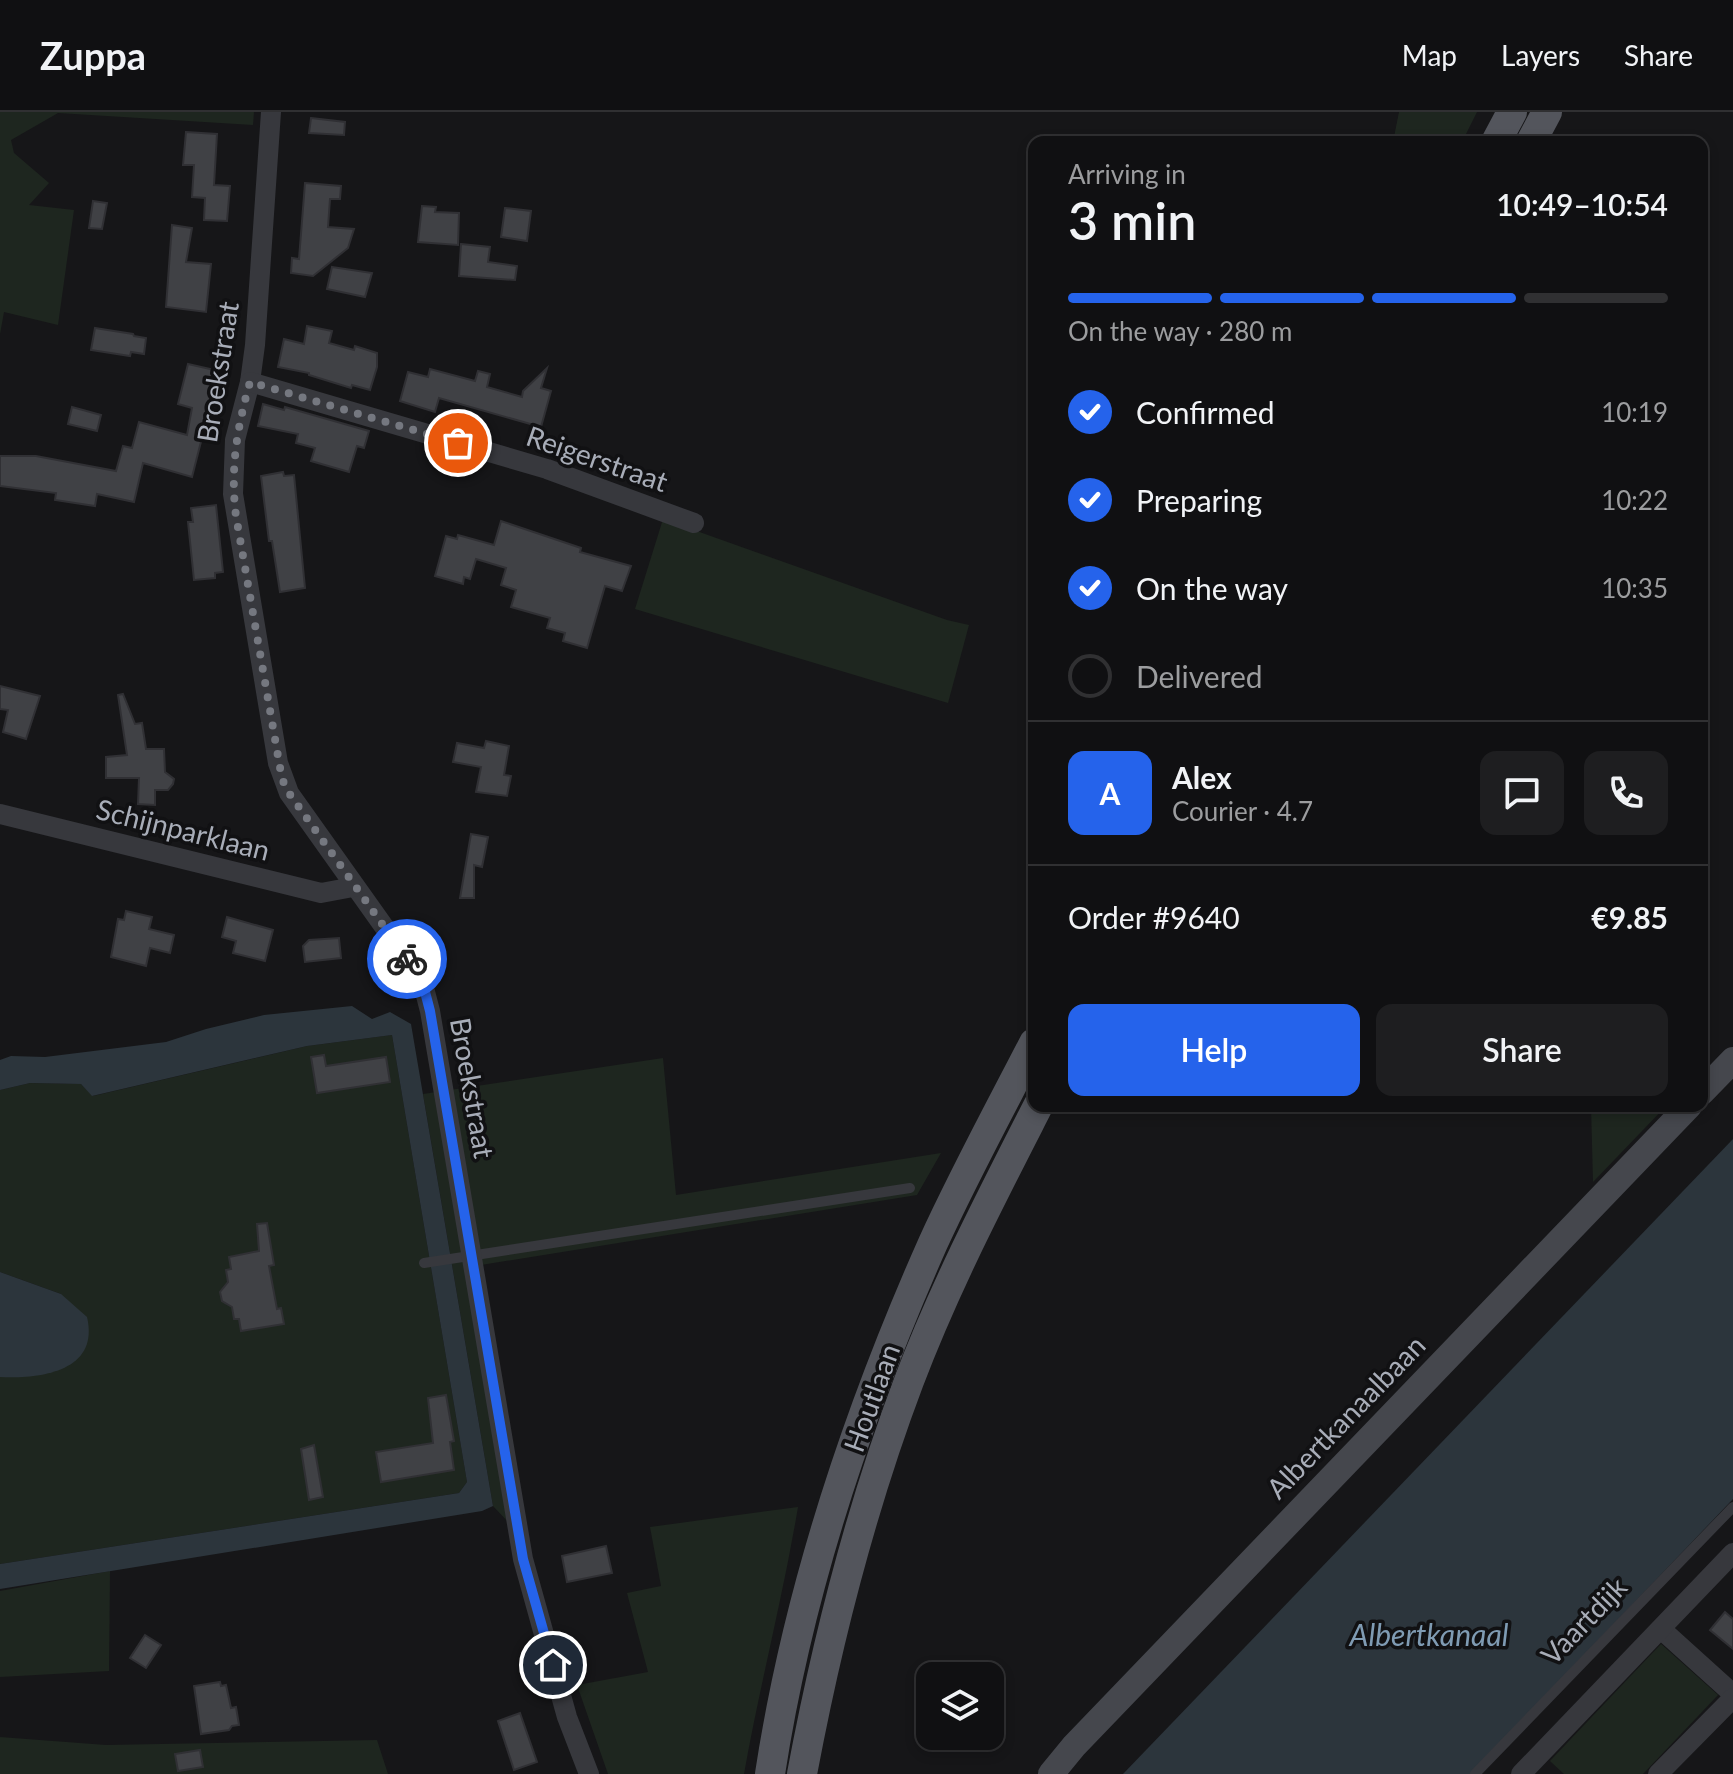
<!DOCTYPE html>
<html lang="en">
<head>
<meta charset="utf-8">
<style>
	:root { --surface:#101012; --page:#1e1e20; --text:#f1f3f6; --muted:#9c9d9f; --line:#303032; --accent:#2563eb }
	body { margin:0; font-family:Lato,sans-serif; background:var(--page); color:var(--text); height:100vh; display:flex; flex-direction:column; font-size:30px; white-space:nowrap }
	* { box-sizing:border-box; margin:0 }
	p { font-size:26px; color:var(--muted) }
	.icon { flex:none; width:44px; height:44px; fill:none; stroke:currentColor; stroke-width:2; stroke-linecap:round; stroke-linejoin:round }
	.map { position:relative; flex:1; overflow:hidden }
	.details { position:absolute; left:1028px; top:24px; width:680px; height:976px; display:flex; flex-direction:column; background:var(--surface); border-radius:16px; box-shadow:0 4px 12px #0003,0 0 0 2px var(--line) }
	.details>* { flex:none }
	.buttons { position:absolute; left:916px; top:1550px; display:grid; gap:16px }
	.buttons a { display:grid; place-items:center; width:88px; height:88px; border-radius:16px; background:var(--surface); box-shadow:0 4px 12px #0003,0 0 0 2px var(--line); font-size:40px }
	.pin { position:absolute; display:grid; place-items:center; width:68px; height:68px; color:#fff; margin:-34px; border:4px solid #fff; border-radius:50%; box-shadow:0 2px 8px #0007 }
	.courier { position:absolute; display:grid; place-items:center; width:80px; height:80px; margin:-40px; border:6px solid #2563eb; border-radius:50%; background:#fff; color:#222; box-shadow:0 2px 10px #0007 }
	.head em { font-style:normal; font-weight:600 }
	.head div { display:flex; flex-direction:column-reverse }
	.head { display:flex; align-items:center; justify-content:space-between; height:136px; padding:0 40px }
	h1 { font-size:52px; font-weight:600; line-height:60px }
	.bar { display:grid; grid-template-columns:repeat(4,1fr); gap:12px 8px; align-content:center; height:96px; padding:0 40px }
	.bar i { height:10px; border-radius:6px; background:var(--line) }
	.bar .selected { background:var(--accent) }
	.bar p { grid-column:span 4 }
	.line { display:flex; align-items:center; gap:20px; padding:0 40px; border-top:2px solid var(--line) }
	.line div { flex:1 }
	.round { display:grid; place-items:center; flex:none; width:84px; height:84px; border-radius:16px; background:var(--page) }
	ol { padding:0 40px; list-style:none }
	li { display:flex; align-items:center; gap:24px; height:88px }
	li p { margin-inline-start:auto }
	li .icon { padding:8px; border-radius:50%; background:var(--accent); color:#fff; stroke-width:4 }
	li:last-child { color:var(--muted) }
	li i { width:44px; height:44px; border:4px solid var(--line); border-radius:50% }
	.primary-button { display:flex; gap:16px; margin-top:auto; padding:16px 40px }
	.primary-button a { flex:1; height:92px; border-radius:16px; background:var(--accent); color:#fff; font-size:32px; font-weight:600; line-height:92px; text-align:center }
	.primary-button a+a { background:var(--page); color:var(--text) }
	header { display:flex; align-items:center; gap:48px; box-sizing:border-box; height:112px; padding:0 40px; background:var(--surface); border-bottom:2px solid var(--line) }
	header strong { font-size:38px }
	nav { display:flex; gap:44px; margin-inline-start:auto; font-size:28px }
	.map>svg:first-child { display:block }
	.green { fill:#1e261f }
	.water { fill:#2c353c }
	.building { fill:#404145; stroke:#303034; stroke-width:2 }
	.lines { fill:none; stroke-linecap:round; stroke-linejoin:round }
	.lane { stroke:#37383d; stroke-width:10 }
	.street { stroke:#37383d; stroke-width:20 }
	.secondary { stroke:#45474d; stroke-width:26 }
	.primary { stroke:#53555c; stroke-width:30 }
	.done { stroke:#757880; stroke-width:8; stroke-dasharray:0 14.4 }
	.route { stroke:#2563eb; stroke-width:10 }
	.labels { text-anchor:middle; stroke-width:7; stroke-linejoin:round; paint-order:stroke }
	.street-label { font-size:28px; fill:#a8adb8; stroke:#111113 }
	.water-label { font-size:30px; font-style:italic; fill:#7f9bb3; stroke:#111113 }
</style>
</head>
<body>
<header>
<strong>Zuppa</strong>
<nav><a>Map</a><a>Layers</a><a>Share</a></nav>
</header>
<div class="map">
<svg width="1733" height="1662" viewBox="0 0 1733 1662">
	<rect width="100%" height="100%" fill="#161618"/>
	<!-- green -->
	<g class="green">
		<polygon points="0,0 254,0 253,13 58,1 11,28 14,41 49,71 29,93 74,98 58,213 4,200 0,222"/>
		<polygon points="1399,0 1477,0 1462,30 1393,30"/>
		<polygon points="663,407 947,508 969,513 948,591 635,497"/>
		<polygon points="392,923 467,1370 459,1381 0,1452 0,1265 38,1263 61,1182 0,1160 0,978 30,971 81,972 93,984 307,934"/>
		<polygon points="663,946 676,1083 941,1041 917,1083 481,1153 529,1432 493,1394 423,982"/>
		<polygon points="1591,994 1666,994 1593,1070"/>
		<path d="M798,1395C783,1485 760,1572 744,1662H608L577,1573L648,1560L627,1481L661,1474L650,1415Z"/>
		<polygon points="110,1459 109,1559 0,1565 0,1479"/>
		<polygon points="1661,1532 1718,1583 1643,1662 1564,1662 1550,1649"/>
		<polygon points="0,1625 106,1633 377,1628 388,1662 0,1662"/>
	</g>
	<!-- water -->
	<g class="water">
		<polygon points="352,894 372,907 390,900 411,912 493,1394 482,1399 0,1477 0,1452 459,1381 467,1370 392,923 307,934 92,984 81,972 30,971 0,978 0,948 11,944 45,945 166,930 206,917 264,903"/>
		<polygon points="1733,1027 1733,1387 1471,1662 1123,1662"/>
		<path d="M0,1160L61,1182L87,1205C100,1260 39,1267 0,1265Z"/>
	</g>
	<!-- building -->
	<g class="building">
		<polygon points="311,6 345,10 344,23 309,21"/>
		<polygon points="186,20 217,22 214,73 230,74 227,109 204,108 205,86 192,85 194,53 183,53"/>
		<polygon points="305,71 341,74 340,87 330,87 328,115 354,117 348,136 313,164 291,161 292,146 299,147"/>
		<polygon points="93,89 107,91 102,117 89,116"/>
		<polygon points="422,94 436,95 435,100 459,101 458,133 418,130"/>
		<polygon points="505,96 531,99 527,129 501,125"/>
		<polygon points="172,113 192,116 186,150 211,152 206,200 166,195"/>
		<polygon points="461,132 490,135 488,150 517,154 515,168 459,164"/>
		<polygon points="332,155 372,161 365,185 327,177"/>
		<polygon points="307,214 332,219 329,231 354,238 355,234 377,241 377,255 370,278 352,273 351,276 309,263 309,261 278,255 284,227 304,232"/>
		<polygon points="95,216 133,222 134,224 146,226 144,242 131,240 130,244 91,238"/>
		<polygon points="188,252 219,259 192,365 143,351 134,390 97,382 95,394 55,388 56,381 0,374 0,344 36,344 116,359 123,334 132,336 139,310 187,323 192,296 178,292"/>
		<polygon points="547,256 541,276 551,279 541,315 439,286 435,300 400,289 408,260 428,265 430,257 475,269 478,259 490,262 487,275 522,285 523,279"/>
		<polygon points="263,292 284,298 285,295 369,319 364,336 357,334 349,360 311,349 315,336 296,331 298,322 258,314"/>
		<polygon points="72,295 101,303 97,319 68,312"/>
		<polygon points="283,360 284,364 294,363 305,476 280,480 272,429 269,429 261,364"/>
		<polygon points="216,393 223,460 215,461 215,466 194,468 188,410 193,410 191,396"/>
		<polygon points="501,409 581,436 580,440 631,454 622,479 605,474 587,536 563,529 565,521 547,516 550,506 511,495 516,478 501,473 506,456 476,447 470,467 464,465 463,472 435,464 446,424 457,427 458,423 494,433"/>
		<polygon points="0,574 40,584 26,627 3,620 8,598 0,597"/>
		<polygon points="123,582 135,612 142,611 146,637 164,637 165,660 174,667 173,672 168,678 155,678 155,693 138,692 139,666 106,666 106,645 127,643 118,583"/>
		<polygon points="486,629 509,634 504,663 511,664 507,684 476,680 481,655 453,650 457,631 484,636"/>
		<polygon points="471,722 488,725 482,755 474,753 474,786 460,786"/>
		<polygon points="126,799 152,805 149,817 174,823 170,841 150,836 146,854 111,845 118,807 124,808"/>
		<polygon points="227,805 273,818 265,849 233,841 236,829 222,825"/>
		<polygon points="339,826 341,846 305,850 303,834 309,828"/>
		<polygon points="324,943 326,954 386,945 390,970 317,981 311,945"/>
		<polygon points="267,1111 274,1153 269,1154 277,1197 281,1196 284,1212 241,1219 239,1207 234,1207 232,1195 222,1189 220,1180 228,1170 226,1158 231,1157 229,1145 259,1139 257,1112"/>
		<polygon points="446,1283 454,1329 450,1330 454,1358 381,1370 376,1340 433,1331 428,1286"/>
		<polygon points="314,1333 323,1385 309,1388 301,1337"/>
		<polygon points="606,1434 612,1461 567,1470 562,1444"/>
		<polygon points="1725,1500 1733,1507 1733,1537 1710,1518"/>
		<polygon points="145,1523 161,1533 146,1556 130,1546"/>
		<polygon points="220,1570 221,1574 226,1573 231,1596 236,1595 239,1613 232,1614 229,1618 201,1622 194,1574"/>
		<polygon points="520,1601 537,1650 514,1658 498,1609"/>
		<polygon points="200,1638 203,1655 178,1659 175,1642"/>
	</g>
	<g class="lines">
		<!-- lane -->
		<g class="lane">
			<polyline points="424,1151 910,1076"/>
			<polyline points="1475,1662 1733,1395"/>
		</g>
		<!-- street -->
		<g class="street">
			<polyline points="271,0 255,233 250,270 235,328 233,382 278,651 289,681 407,847 424,876 430,899 523,1447 567,1605 589,1662"/>
			<polyline points="250,270 547,357 694,411"/>
			<polyline points="0,702 321,781 353,775"/>
			<polyline points="1661,1517 1733,1582"/>
			<polyline points="1521,1662 1733,1441"/>
			<polyline points="1658,1662 1733,1586"/>
		</g>
		<!-- secondary -->
		<g class="secondary">
			<polyline points="1702,980 1733,948"/>
			<polyline points="1051,1662 1074,1634 1689,994"/>
		</g>
		<!-- primary -->
		<g class="primary">
			<polyline points="1496,30 1512,0"/>
			<polyline points="1531,30 1547,0"/>
			<path d="M770,1662C798,1479 858,1300 933,1131C964,1063 1000,997 1034,931"/>
			<path d="M802,1662C827,1529 861,1396 909,1269C945,1174 992,1084 1038,994"/>
		</g>
	</g>
	<g class="lines">
		<!-- done -->
		<path class="done" d="M407,847L289,681L282,667L236,404C230,357 237,316 250,270L458,331"/>
		<!-- route -->
		<polyline class="route" points="407,847 424,876 430,899 523,1447 553,1553"/>
	</g>
	<g class="labels">
		<!-- street labels -->
		<g class="street-label">
			<text transform="translate(218 260) rotate(-81)" y="10">Broekstraat</text>
			<text transform="translate(597 347) rotate(19)" y="10">Reigerstraat</text>
			<text transform="translate(183 718) rotate(14)" y="10">Schijnparklaan</text>
			<text transform="translate(472 976) rotate(80)" y="10">Broekstraat</text>
			<text transform="translate(872 1286) rotate(-70)" y="10">Houtlaan</text>
			<text transform="translate(1346 1305) rotate(-46)" y="10">Albertkanaalbaan</text>
			<text transform="translate(1584 1509) rotate(-46)" y="10">Vaartdijk</text>
		</g>
		<!-- water labels -->
		<g class="water-label">
			<text x="1429" y="1534">Albertkanaal</text>
		</g>
	</g>
</svg>
<div class="buttons">
<a><svg class="icon" aria-label="layers" viewBox="0 0 24 24"><path d="M12 4l9 5-9 5-9-5zM3 14l9 5 9-5"/></svg></a>
</div>
<div class="pin" style="left:458px;top:331px;background:#ea580c"><svg class="icon" aria-label="bag" viewBox="0 0 24 24"><path d="M5 8h14l-1 12H6zM9 8a3 3 0 0 1 6 0"/></svg></div>
<div class="pin" style="left:553px;top:1553px;background:#1f2937"><svg class="icon" aria-label="home" viewBox="0 0 24 24"><path d="M3 11l9-7 9 7M6 9v11h12V9"/></svg></div>
<div class="courier" style="left:407px;top:847px"><svg class="icon" aria-label="bike" viewBox="0 0 24 24"><circle cx="6" cy="16" r="4"/><circle cx="18" cy="16" r="4"/><path d="M6 16l4-8h5l3 8M10 8l3 8H6M13 5h3"/></svg></div>
<section class="details">
<div class="head"><div><h1>3 min</h1><p>Arriving in</p></div><em>10:49–10:54</em></div>
<div class="bar"><i class="selected"></i><i class="selected"></i><i class="selected"></i><i></i><p>On the way · 280 m</p></div>
<ol>
<li><svg class="icon" aria-label="check" viewBox="0 0 24 24"><path d="M5 12l5 5 9-10"/></svg>Confirmed<p>10:19</p></li>
<li><svg class="icon" aria-label="check" viewBox="0 0 24 24"><path d="M5 12l5 5 9-10"/></svg>Preparing<p>10:22</p></li>
<li><svg class="icon" aria-label="check" viewBox="0 0 24 24"><path d="M5 12l5 5 9-10"/></svg>On the way<p>10:35</p></li>
<li><i></i>Delivered</li>
</ol>
<div class="line" style="height:144px"><b class="round" style="background:var(--accent);color:#fff">A</b><div><b>Alex</b><p>Courier · 4.7</p></div><a class="round"><svg class="icon" aria-label="chat" viewBox="0 0 24 24"><path d="M4 5h16v11H9l-5 4z"/></svg></a><a class="round"><svg class="icon" aria-label="phone" viewBox="0 0 24 24"><path d="M5 4h4l2 5-3 2q2 4 5 5l2-3 5 2v4C11 20 4 13 5 4z"/></svg></a></div>
<div class="line" style="height:104px"><div>Order #9640</div><b>€9.85</b></div>
<div class="primary-button"><a>Help</a><a>Share</a></div>
</section>
</div>
</body>
</html>
